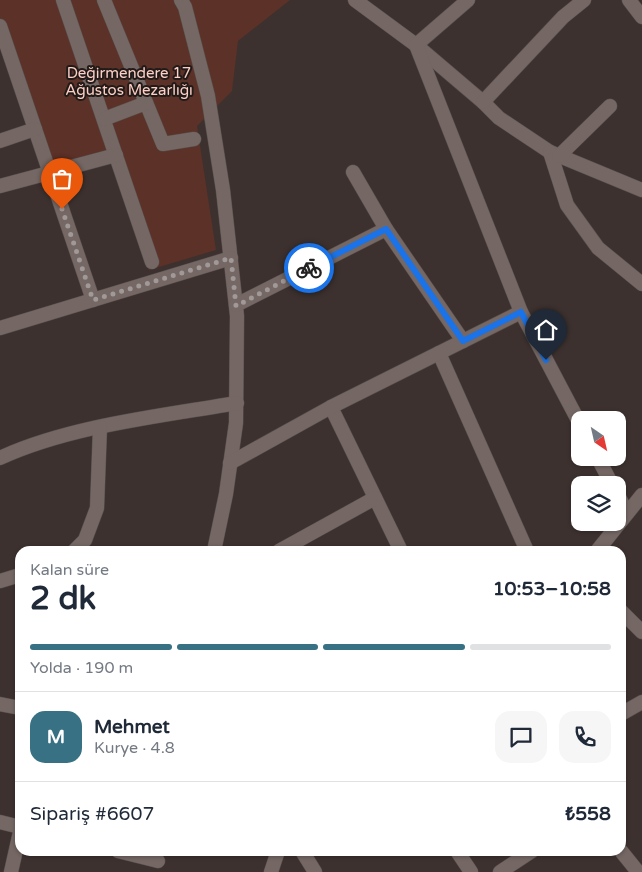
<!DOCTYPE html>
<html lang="tr">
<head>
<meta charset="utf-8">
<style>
	:root { --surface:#fff; --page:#f6f6f7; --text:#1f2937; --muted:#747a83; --line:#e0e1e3; --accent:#377183 }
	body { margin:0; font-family:"Varela Round",sans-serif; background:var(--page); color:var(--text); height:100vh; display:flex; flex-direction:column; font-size:19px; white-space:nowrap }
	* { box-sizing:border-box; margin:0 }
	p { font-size:16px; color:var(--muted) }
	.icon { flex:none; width:28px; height:28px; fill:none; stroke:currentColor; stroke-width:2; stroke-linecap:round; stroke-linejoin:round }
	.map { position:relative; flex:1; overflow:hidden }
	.sheet { position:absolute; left:15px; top:546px; width:611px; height:310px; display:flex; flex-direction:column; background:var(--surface); border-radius:15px; box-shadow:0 1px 4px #0004 }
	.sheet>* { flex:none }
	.needle { width:32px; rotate:146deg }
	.tools { position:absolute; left:571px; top:411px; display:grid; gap:10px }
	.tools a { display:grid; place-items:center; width:55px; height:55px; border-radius:10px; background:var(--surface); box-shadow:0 1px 4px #0004; font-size:25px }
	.pin { position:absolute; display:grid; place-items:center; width:42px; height:42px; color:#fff; margin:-51px -21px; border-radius:50% 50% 50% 0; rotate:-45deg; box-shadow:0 0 5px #0007 }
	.pin .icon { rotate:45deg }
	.courier { position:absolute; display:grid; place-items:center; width:50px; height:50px; margin:-25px; border:4px solid #1a73e8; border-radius:50%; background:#fff; color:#222; box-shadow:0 1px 6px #0007 }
	.head em { font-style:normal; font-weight:800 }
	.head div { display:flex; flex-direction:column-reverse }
	.head { display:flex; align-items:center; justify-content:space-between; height:85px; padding:0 15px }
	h1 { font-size:32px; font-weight:800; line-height:38px }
	.bar { display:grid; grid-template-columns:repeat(4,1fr); gap:8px 5px; align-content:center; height:60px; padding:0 15px }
	.bar i { height:6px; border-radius:4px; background:var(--line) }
	.bar .on { background:var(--accent) }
	.bar p { grid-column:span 4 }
	.line { display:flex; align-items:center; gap:12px; padding:0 15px; border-top:1px solid var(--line) }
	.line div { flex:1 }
	.round { display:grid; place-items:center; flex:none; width:52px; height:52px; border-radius:15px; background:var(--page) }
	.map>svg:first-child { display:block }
	.green { fill:#5c3127 }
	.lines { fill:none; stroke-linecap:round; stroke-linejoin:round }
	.minor-casing { stroke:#564d4b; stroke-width:15 }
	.minor { stroke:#746764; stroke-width:14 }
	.done { stroke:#a19997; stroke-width:5; stroke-dasharray:0 9 }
	.route { stroke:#1a73e8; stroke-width:6 }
	.labels { text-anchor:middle; stroke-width:4; stroke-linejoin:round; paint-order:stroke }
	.park-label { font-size:15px; fill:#fecfc4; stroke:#201b19 }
</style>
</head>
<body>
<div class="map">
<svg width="642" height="872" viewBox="0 0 642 872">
	<rect width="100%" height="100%" fill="#3c312f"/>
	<!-- green -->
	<polygon class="green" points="0,0 290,0 238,41 232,91 197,126 216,250 149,270 113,161 51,176 0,17"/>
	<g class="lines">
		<defs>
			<g id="minor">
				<polyline points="63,0 152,262"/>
				<polyline points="104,0 163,144 194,139"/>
				<polyline points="181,0 185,7 208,96 223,190 237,316 236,423 226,494 214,551"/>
				<polyline points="355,0 416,45 483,102 499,118 550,152 642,190"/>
				<polyline points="468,0 416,45 521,312 580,424"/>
				<polyline points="629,0 642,17"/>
				<polyline points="0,26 93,300"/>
				<polyline points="483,102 563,17 584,0"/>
				<polyline points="104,119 146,103"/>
				<polyline points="0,141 35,129"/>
				<polyline points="550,152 567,205 598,248 642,284"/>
				<polyline points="559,156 610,106"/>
				<polyline points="0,186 116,155"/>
				<polyline points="386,229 463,341"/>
				<polyline points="236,305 386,229 353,172"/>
				<polyline points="0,328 231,258"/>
				<polyline points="439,353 527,551"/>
				<polyline points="331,407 401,551"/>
				<path d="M0,458C69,426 161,416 237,403"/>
				<polyline points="598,458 612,485"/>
				<polyline points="230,463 331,407 521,312"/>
				<polyline points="618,495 627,513"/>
				<polyline points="74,551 85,540 97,508 100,427"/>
				<polyline points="279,551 375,498"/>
				<polyline points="597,551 642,495"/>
				<polyline points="0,581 20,575"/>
				<polyline points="621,611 642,632"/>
				<polyline points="0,704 20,708"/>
				<polyline points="621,714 642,702"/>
				<polyline points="0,822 20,827"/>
				<polyline points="118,851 158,861"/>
				<polyline points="302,851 315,872"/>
				<polyline points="457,851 471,872"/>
				<polyline points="621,851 638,872"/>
				<polyline points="11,872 20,832"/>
				<polyline points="271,872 278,851"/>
				<polyline points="500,872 532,851"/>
			</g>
		</defs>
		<!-- minor casing -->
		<use href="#minor" class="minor-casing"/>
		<!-- minor -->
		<use href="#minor" class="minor"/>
	</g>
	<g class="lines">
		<!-- done -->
		<polyline class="done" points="62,209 93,300 231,258 236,306 309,268"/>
		<!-- route -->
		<polyline class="route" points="309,268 386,229 463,341 521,312 546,360"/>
	</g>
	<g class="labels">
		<!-- park labels -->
		<g class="park-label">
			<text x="129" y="78">Değirmendere 17<tspan x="129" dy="17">Ağustos Mezarlığı</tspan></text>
		</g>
	</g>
</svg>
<div class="tools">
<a><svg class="needle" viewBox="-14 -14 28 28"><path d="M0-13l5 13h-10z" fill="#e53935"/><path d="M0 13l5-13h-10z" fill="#747a83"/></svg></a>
<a><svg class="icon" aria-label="layers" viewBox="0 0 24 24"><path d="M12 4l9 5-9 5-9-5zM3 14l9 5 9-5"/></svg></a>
</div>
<div class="pin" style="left:62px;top:209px;background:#ea580c"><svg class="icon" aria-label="bag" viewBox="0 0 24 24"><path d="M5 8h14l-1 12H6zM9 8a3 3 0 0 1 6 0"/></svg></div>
<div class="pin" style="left:546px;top:360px;background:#1f2937"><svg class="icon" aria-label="home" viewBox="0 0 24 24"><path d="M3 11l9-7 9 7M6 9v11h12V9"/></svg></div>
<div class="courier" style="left:309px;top:268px"><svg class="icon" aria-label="bike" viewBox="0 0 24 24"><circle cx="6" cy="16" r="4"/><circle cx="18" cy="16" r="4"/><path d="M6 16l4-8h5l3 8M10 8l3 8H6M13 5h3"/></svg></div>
<section class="sheet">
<div class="head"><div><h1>2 dk</h1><p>Kalan süre</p></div><em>10:53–10:58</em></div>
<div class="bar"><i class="on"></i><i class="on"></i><i class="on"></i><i></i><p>Yolda · 190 m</p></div>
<div class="line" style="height:90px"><b class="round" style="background:var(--accent);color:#fff">M</b><div><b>Mehmet</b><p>Kurye · 4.8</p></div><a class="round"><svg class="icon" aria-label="chat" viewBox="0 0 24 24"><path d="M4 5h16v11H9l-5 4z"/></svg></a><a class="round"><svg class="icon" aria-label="phone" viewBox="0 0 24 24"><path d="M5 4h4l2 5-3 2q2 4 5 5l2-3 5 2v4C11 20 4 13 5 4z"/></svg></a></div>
<div class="line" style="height:65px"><div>Sipariş #6607</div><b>₺558</b></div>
</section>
</div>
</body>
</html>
